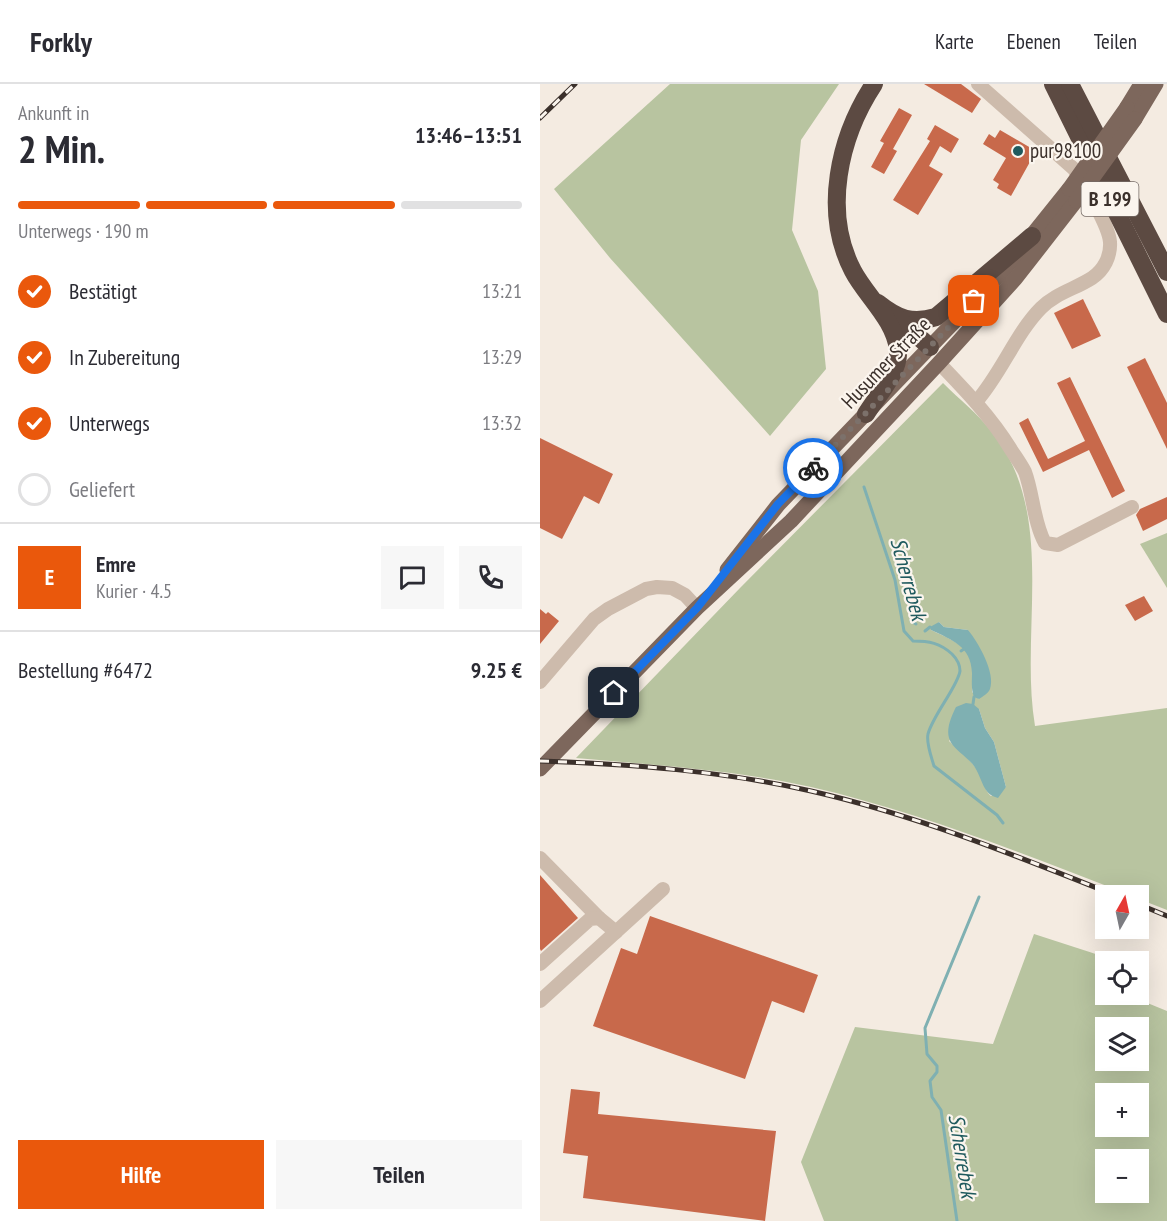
<!DOCTYPE html>
<html lang="de">
<head>
<meta charset="utf-8">
<style>
	:root { --surface:#fff; --page:#f7f7f7; --text:#2b2b33; --muted:#7c7c81; --line:#e1e1e2; --accent:#ea580c }
	body { margin:0; font-family:"PT Sans Narrow",sans-serif; background:var(--page); color:var(--text); height:100vh; display:flex; flex-direction:column; font-size:22px; white-space:nowrap }
	* { box-sizing:border-box; margin:0 }
	p { font-size:20px; color:var(--muted) }
	.icon { flex:none; width:33px; height:33px; fill:none; stroke:currentColor; stroke-width:2; stroke-linecap:round; stroke-linejoin:round }
	.map { position:relative; flex:1; overflow:hidden }
	.drawer { display:flex; flex-direction:column; background:var(--surface); width:540px }
	.drawer>* { flex:none }
	.needle { width:39px; rotate:9deg }
	.fabs { position:absolute; left:555px; top:801px; display:grid; gap:12px }
	.fabs a { display:grid; place-items:center; width:54px; height:54px; border-radius:0px; background:var(--surface); box-shadow:0 6px 24px #0002; font-size:30px }
	.pin { position:absolute; display:grid; place-items:center; width:51px; height:51px; color:#fff; margin:-26px; border-radius:12px; box-shadow:0 3px 9px #0006 }
	.courier { position:absolute; display:grid; place-items:center; width:60px; height:60px; margin:-30px; border:4px solid #1a73e8; border-radius:50%; background:#fff; color:#222; box-shadow:0 2px 8px #0007 }
	.head em { font-style:normal; font-weight:800 }
	.head div { display:flex; flex-direction:column-reverse }
	.head { display:flex; align-items:center; justify-content:space-between; height:102px; padding:0 18px }
	h1 { font-size:39px; font-weight:800; line-height:45px }
	.bar { display:grid; grid-template-columns:repeat(4,1fr); gap:9px 6px; align-content:center; height:72px; padding:0 18px }
	.bar i { height:8px; border-radius:4px; background:var(--line) }
	.bar .current { background:var(--accent) }
	.bar p { grid-column:span 4 }
	.line { display:flex; align-items:center; gap:15px; padding:0 18px; border-top:2px solid var(--line) }
	.line div { flex:1 }
	.round { display:grid; place-items:center; flex:none; width:63px; height:63px; border-radius:0px; background:var(--page) }
	ol { padding:0 18px; list-style:none }
	li { display:flex; align-items:center; gap:18px; height:66px }
	li p { margin-inline-start:auto }
	li .icon { padding:6px; border-radius:50%; background:var(--accent); color:#fff; stroke-width:4 }
	li:last-child { color:var(--muted) }
	li i { width:33px; height:33px; border:3px solid var(--line); border-radius:50% }
	.action { display:flex; gap:12px; margin-top:auto; padding:12px 18px }
	.action a { flex:1; height:69px; border-radius:0px; background:var(--accent); color:#fff; font-size:24px; font-weight:800; line-height:69px; text-align:center }
	.action a+a { background:var(--page); color:var(--text) }
	header { display:flex; align-items:center; gap:36px; box-sizing:border-box; height:84px; padding:0 30px; background:var(--surface); border-bottom:2px solid var(--line) }
	header strong { font-size:28px }
	nav { display:flex; gap:33px; margin-inline-start:auto; font-size:21px }
	main { display:flex; flex:1; min-height:0 }
	.map>svg:first-child { display:block }
	.green { fill:#b8c4a0; fill-rule:evenodd }
	.water { fill:#7fb0b2 }
	.lines { fill:none; stroke-linecap:round; stroke-linejoin:round }
	.stream { stroke:#7fb0b2; stroke-width:3 }
	.building { fill:#c8694b }
	.minor { stroke:#cdbbac; stroke-width:14 }
	.major { stroke:#7d675c; stroke-width:15 }
	.highway { stroke:#5c4a42; stroke-width:18 }
	.rail-casing { stroke:#3b302b; stroke-width:5 }
	.rail { stroke:#fbf5ee; stroke-width:3; stroke-dasharray:9; stroke-linecap:butt }
	.major-bridge { stroke:#7d675c; stroke-width:15 }
	.done { stroke:#7c716b; stroke-width:6; stroke-dasharray:0 10.8 }
	.route { stroke:#1a73e8; stroke-width:8 }
	.poi-dot { fill:#1f5a5e; stroke:#fbf5ee; stroke-width:2 }
	.labels { text-anchor:middle; stroke-width:4.5; stroke-linejoin:round; paint-order:stroke }
	.shield { fill:#fbf5ee; stroke:#756b66; stroke-width:1.5 }
	.shield-label { font-size:20px; font-weight:bold; fill:#3b302b }
	.poi-label { font-size:21px; fill:#3b302b; stroke:#fbf5ee; text-anchor:start }
	.street-label { font-size:21px; fill:#3b302b; stroke:#fbf5ee }
	.water-label { font-size:22px; font-style:italic; fill:#1f5a5e; stroke:#fbf5ee }
</style>
</head>
<body>
<header>
<strong>Forkly</strong>
<nav><a>Karte</a><a>Ebenen</a><a>Teilen</a></nav>
</header>
<main>
<section class="drawer">
<div class="head"><div><h1>2 Min.</h1><p>Ankunft in</p></div><em>13:46–13:51</em></div>
<div class="bar"><i class="current"></i><i class="current"></i><i class="current"></i><i></i><p>Unterwegs · 190 m</p></div>
<ol>
<li><svg class="icon" aria-label="check" viewBox="0 0 24 24"><path d="M5 12l5 5 9-10"/></svg>Bestätigt<p>13:21</p></li>
<li><svg class="icon" aria-label="check" viewBox="0 0 24 24"><path d="M5 12l5 5 9-10"/></svg>In Zubereitung<p>13:29</p></li>
<li><svg class="icon" aria-label="check" viewBox="0 0 24 24"><path d="M5 12l5 5 9-10"/></svg>Unterwegs<p>13:32</p></li>
<li><i></i>Geliefert</li>
</ol>
<div class="line" style="height:108px"><b class="round" style="background:var(--accent);color:#fff">E</b><div><b>Emre</b><p>Kurier · 4.5</p></div><a class="round"><svg class="icon" aria-label="chat" viewBox="0 0 24 24"><path d="M4 5h16v11H9l-5 4z"/></svg></a><a class="round"><svg class="icon" aria-label="phone" viewBox="0 0 24 24"><path d="M5 4h4l2 5-3 2q2 4 5 5l2-3 5 2v4C11 20 4 13 5 4z"/></svg></a></div>
<div class="line" style="height:78px"><div>Bestellung #6472</div><b>9.25 €</b></div>
<div class="action"><a>Hilfe</a><a>Teilen</a></div>
</section>
<div class="map">
<svg width="627" height="1137" viewBox="0 0 627 1137">
	<rect width="100%" height="100%" fill="#f4ebe1"/>
	<!-- green -->
	<g class="green">
		<polygon points="130,0 299,0 261,56 252,146 278,207 286,285 230,352 70,174 14,105"/>
		<path d="M403,299C419,315 438,330 452,348C518,430 479,547 495,642L627,624V826L599,815L598,812L590,811C486,771 380,728 271,703C194,686 115,681 36,674L200,504ZM399,538L404,543L428,546L439,615L432,608C432,598 433,588 432,578C429,561 405,553 391,546ZM439,625L445,644L454,658L466,703L451,712C444,706 445,698 440,690C432,677 420,667 409,657Z"/>
		<polygon points="627,449 627,504 600,460"/>
		<path d="M494,850L565,873L569,877L566,878V910L598,911L605,918L627,927V1137H284L261,1078L315,943L453,960ZM566,944H598V976H566ZM566,1010H598V1042H566ZM566,1076H598V1108H566Z"/>
	</g>
	<!-- water -->
	<g class="water">
		<path d="M399,538L404,543L428,546C438,558 456,589 450,605C448,610 443,612 439,615L434,613C431,605 432,597 432,589C431,562 412,556 391,546L390,543Z"/>
		<path d="M426,619L433,620L439,625L445,644L454,658L466,703L458,714C442,710 443,695 434,682C428,673 412,665 409,654C406,644 412,631 416,623Z"/>
	</g>
	<g class="lines">
		<!-- stream -->
		<g class="stream">
			<path d="M324,403L355,496L364,547L373,557C389,557 400,559 412,570C416,574 420,580 420,587C418,602 393,631 388,650C386,659 391,672 394,682L457,731L463,739"/>
			<polyline points="371,537 376,540"/>
			<polyline points="385,547 390,543"/>
			<polyline points="421,567 424,565"/>
			<polyline points="433,620 434,613"/>
			<polyline points="417,1137 401,1026 392,1013 390,997 397,988 397,982 387,970 385,944 439,813"/>
		</g>
	</g>
	<!-- building -->
	<g class="building">
		<polygon points="384,0 421,0 441,15 432,29"/>
		<polygon points="359,24 372,31 353,65 357,67 344,90 331,83 344,59 340,57"/>
		<polygon points="395,41 419,55 411,69 400,62 389,82 403,90 378,131 353,116 390,57 387,55"/>
		<polygon points="460,46 496,67 471,112 457,104 459,100 453,96 466,74 443,60 449,50 455,54"/>
		<polygon points="543,215 561,252 532,265 514,229"/>
		<polygon points="605,274 627,319 627,365 587,283"/>
		<polygon points="530,293 585,407 572,414 549,366 503,388 479,339 488,334 508,375 545,357 517,299"/>
		<polygon points="0,354 73,390 59,420 44,412 22,455 0,444"/>
		<polygon points="627,413 627,435 603,447 596,431 600,425"/>
		<polygon points="604,512 613,527 595,537 585,521"/>
		<polygon points="0,525 6,530 8,528 19,537 0,560"/>
		<polygon points="0,791 38,834 1,867 0,865"/>
		<polygon points="110,832 278,891 264,929 232,917 205,995 53,942 81,864 97,870"/>
		<polygon points="31,1005 60,1008 58,1030 236,1047 225,1137 43,1114 48,1072 23,1069"/>
	</g>
	<g class="lines">
		<!-- minor -->
		<g class="minor">
			<path d="M399,279C425,306 451,333 470,364C475,372 481,380 485,388C493,409 494,440 505,459L518,461L592,423"/>
			<path d="M436,318C461,290 476,249 501,224C516,209 535,205 552,194C564,186 571,172 570,158C569,142 544,100 534,85L438,0"/>
			<polyline points="0,598 54,535 68,525 106,505 117,503 132,504 145,511 157,524"/>
			<polyline points="0,774 59,834"/>
			<polyline points="0,880 50,835 59,834 76,848"/>
			<polyline points="0,917 123,805"/>
		</g>
		<!-- major -->
		<g class="major">
			<polyline points="587,23 601,0"/>
			<polyline points="595,35 616,0"/>
			<polyline points="187,486 238,421 464,186 529,105"/>
			<polyline points="0,685 157,524 251,437 399,279 476,194 536,117"/>
		</g>
		<!-- highway -->
		<g class="highway">
			<polyline points="513,0 627,230"/>
			<polyline points="530,0 627,188"/>
			<path d="M338,219C358,235 372,240 396,233L492,152"/>
			<polyline points="355,232 390,263"/>
			<path d="M326,330C337,312 360,288 358,266C355,236 326,212 313,187C282,128 299,53 334,0"/>
		</g>
		<defs>
			<g id="rail">
				<polyline points="0,34 35,0"/>
				<path d="M0,677C91,680 182,687 271,707C376,731 477,772 577,812"/>
				<polyline points="598,820 627,832"/>
			</g>
		</defs>
		<!-- rail casing -->
		<use href="#rail" class="rail-casing"/>
		<!-- rail -->
		<use href="#rail" class="rail"/>
		<!-- major-bridge -->
		<g class="major-bridge">
			<polyline points="529,105 587,23"/>
			<polyline points="536,117 595,35"/>
		</g>
	</g>
	<g class="lines">
		<!-- done -->
		<polyline class="done" points="273,384 434,217"/>
		<!-- route -->
		<polyline class="route" points="74,609 157,524 238,420 273,384"/>
	</g>
	<!-- markers -->
	<circle class="poi-dot" cx="478" cy="67" r="6"/>
	<g class="labels">
		<!-- shield labels -->
		<rect class="shield" x="541.5" y="98" width="57" height="34" rx="4.5"/>
		<g class="shield-label">
			<text x="570" y="122">B 199</text>
		</g>
		<!-- poi labels -->
		<g class="poi-label">
			<text x="490" y="74">pur98100</text>
		</g>
		<!-- street labels -->
		<g class="street-label">
			<text transform="translate(346 279) rotate(-46)" y="7">Husumer Straße</text>
		</g>
		<!-- water labels -->
		<g class="water-label">
			<text transform="translate(369 495) rotate(75)" y="8">Scherrebek</text>
			<text transform="translate(423 1072) rotate(81)" y="8">Scherrebek</text>
		</g>
	</g>
</svg>
<div class="fabs">
<a><svg class="needle" viewBox="-14 -14 28 28"><path d="M0-13l5 13h-10z" fill="#e53935"/><path d="M0 13l5-13h-10z" fill="#7c7c81"/></svg></a>
<a><svg class="icon" aria-label="locate" viewBox="0 0 24 24"><circle cx="12" cy="12" r="6"/><path d="M12 2v4M12 18v4M2 12h4M18 12h4"/></svg></a>
<a><svg class="icon" aria-label="layers" viewBox="0 0 24 24"><path d="M12 4l9 5-9 5-9-5zM3 14l9 5 9-5"/></svg></a>
<a>+</a>
<a>−</a>
</div>
<div class="pin" style="left:434px;top:217px;background:#ea580c"><svg class="icon" aria-label="bag" viewBox="0 0 24 24"><path d="M5 8h14l-1 12H6zM9 8a3 3 0 0 1 6 0"/></svg></div>
<div class="pin" style="left:74px;top:609px;background:#1f2937"><svg class="icon" aria-label="home" viewBox="0 0 24 24"><path d="M3 11l9-7 9 7M6 9v11h12V9"/></svg></div>
<div class="courier" style="left:273px;top:384px"><svg class="icon" aria-label="bike" viewBox="0 0 24 24"><circle cx="6" cy="16" r="4"/><circle cx="18" cy="16" r="4"/><path d="M6 16l4-8h5l3 8M10 8l3 8H6M13 5h3"/></svg></div>
</div>
</main>
</body>
</html>
